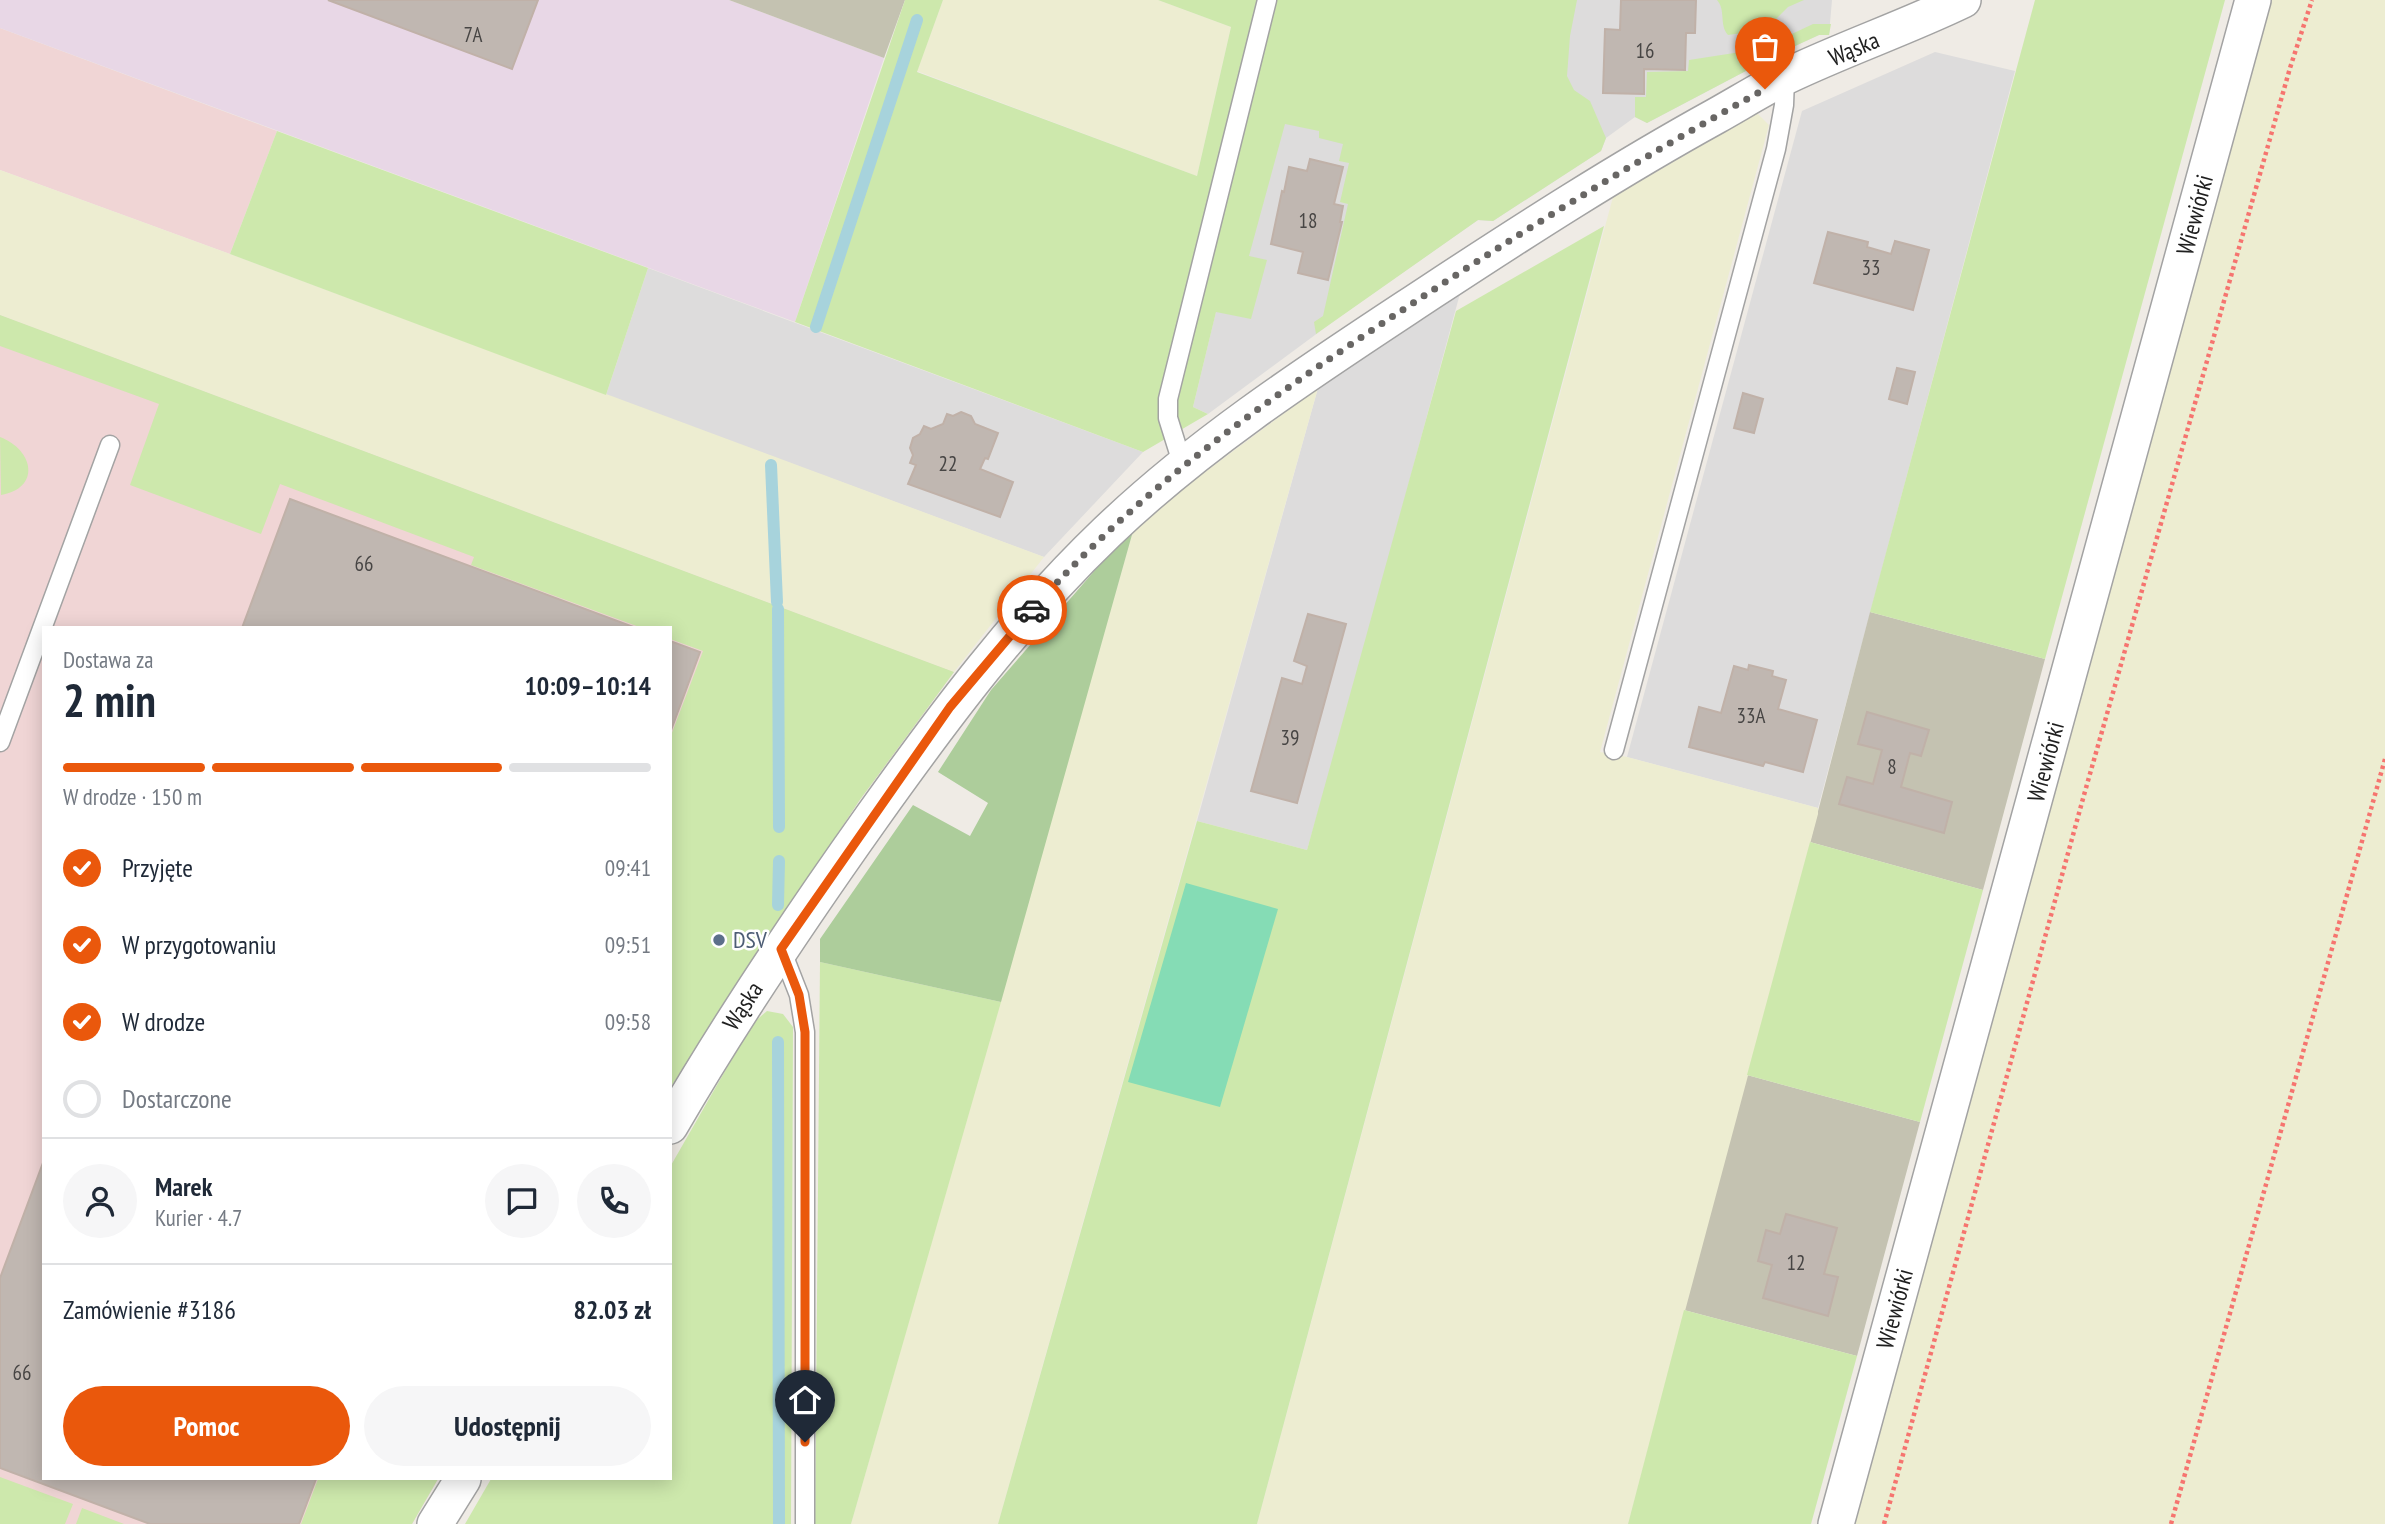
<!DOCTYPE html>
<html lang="pl">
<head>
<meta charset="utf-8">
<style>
	:root { --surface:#fff; --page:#f6f6f7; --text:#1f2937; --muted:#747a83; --line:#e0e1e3; --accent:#ea580c }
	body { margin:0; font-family:"PT Sans Narrow",sans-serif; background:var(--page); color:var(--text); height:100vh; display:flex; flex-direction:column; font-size:26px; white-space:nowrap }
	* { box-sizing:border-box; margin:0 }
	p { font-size:23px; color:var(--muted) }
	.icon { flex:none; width:38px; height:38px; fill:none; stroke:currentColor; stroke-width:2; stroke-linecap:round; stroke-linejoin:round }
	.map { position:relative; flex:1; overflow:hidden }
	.drawer { position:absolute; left:42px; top:626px; width:630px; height:854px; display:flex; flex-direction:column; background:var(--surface); border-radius:0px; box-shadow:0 4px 18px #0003 }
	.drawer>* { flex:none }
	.pin { position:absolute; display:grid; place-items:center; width:60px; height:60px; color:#fff; margin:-72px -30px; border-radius:50% 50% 50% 0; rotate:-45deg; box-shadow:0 0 7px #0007 }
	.pin .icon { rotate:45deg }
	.courier { position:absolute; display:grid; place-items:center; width:70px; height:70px; margin:-35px; border:5px solid #ea580c; border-radius:50%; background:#fff; color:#222; box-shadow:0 2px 9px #0007 }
	.head em { font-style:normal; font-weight:700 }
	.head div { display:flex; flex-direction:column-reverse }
	.head { display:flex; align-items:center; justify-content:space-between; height:119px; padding:0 21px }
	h1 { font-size:46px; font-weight:700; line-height:52px }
	.bar { display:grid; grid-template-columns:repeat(4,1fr); gap:10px 7px; align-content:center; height:84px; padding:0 21px }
	.bar i { height:9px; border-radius:5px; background:var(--line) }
	.bar .active { background:var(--accent) }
	.bar p { grid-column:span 4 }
	.line { display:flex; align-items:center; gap:18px; padding:0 21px; border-top:2px solid var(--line) }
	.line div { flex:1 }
	.round { display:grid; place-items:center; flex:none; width:74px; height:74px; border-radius:37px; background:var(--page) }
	ol { padding:0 21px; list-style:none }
	li { display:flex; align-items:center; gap:21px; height:77px }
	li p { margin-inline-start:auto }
	li .icon { padding:7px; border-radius:50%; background:var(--accent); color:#fff; stroke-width:4 }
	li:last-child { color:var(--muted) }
	li i { width:38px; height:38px; border:4px solid var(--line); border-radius:50% }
	.action { display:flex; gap:14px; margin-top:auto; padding:14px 21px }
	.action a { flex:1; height:80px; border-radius:42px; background:var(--accent); color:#fff; font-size:28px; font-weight:700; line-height:80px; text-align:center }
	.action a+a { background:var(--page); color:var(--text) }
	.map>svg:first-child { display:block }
	.residential { fill:#dddcdc }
	.commercial { fill:#f0d5d5 }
	.industrial { fill:#e8d7e6 }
	.construction { fill:#c4c2b1 }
	.farmland { fill:#ededd1 }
	.grass { fill:#cde8ac }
	.forest { fill:#adcd9b }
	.pitch { fill:#85dcb5 }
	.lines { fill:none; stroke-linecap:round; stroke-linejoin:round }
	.stream { stroke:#a7d3dc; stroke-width:12 }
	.building { fill:#c0b7b1; stroke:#c0b1a8; stroke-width:2 }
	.lane-casing { stroke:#a3a3a3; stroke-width:21 }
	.street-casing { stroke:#a3a3a3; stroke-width:38 }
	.path { stroke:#f6746f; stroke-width:4.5; stroke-dasharray:3.5 3.5; stroke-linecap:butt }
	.lane { stroke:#fff; stroke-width:18 }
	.street { stroke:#fff; stroke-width:35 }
	.done { stroke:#686664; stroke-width:7; stroke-dasharray:0 12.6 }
	.route { stroke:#ea580c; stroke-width:9 }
	.service-dot { fill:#5c6f8a; stroke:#fff; stroke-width:2.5 }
	.labels { text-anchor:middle; stroke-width:5; stroke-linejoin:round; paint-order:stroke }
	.number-label { font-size:21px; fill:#474544 }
	.street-label { font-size:24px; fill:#1f1f1f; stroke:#fff }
	.service-label { font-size:24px; fill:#4e5e75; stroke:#fff; text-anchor:start }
</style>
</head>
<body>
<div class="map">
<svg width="2385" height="1524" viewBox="0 0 2385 1524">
	<rect width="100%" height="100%" fill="#efebe5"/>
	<!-- residential -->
	<g class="residential">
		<polygon points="1417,0 1832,0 1829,35 1819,35 1782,52 1647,123 1635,117 1606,138 1601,151 1493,221 1478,220 1338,318 1208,414 1193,407 1289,8"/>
		<polygon points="1935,52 2015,71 1818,808 1627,757 1802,111"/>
		<polygon points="648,268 1143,452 1044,557 606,395"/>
		<polygon points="1462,286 1346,716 1307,850 1197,821 1318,388"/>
	</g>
	<!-- commercial -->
	<g class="commercial">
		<polygon points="0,28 277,131 230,254 0,170"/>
		<polygon points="0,315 954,672 859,801 670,1088 670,628 44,628 44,1479 438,1479 412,1524 0,1524"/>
	</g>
	<!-- industrial -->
	<polygon class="industrial" points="0,0 729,0 884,58 795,322 0,28"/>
	<!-- construction -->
	<g class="construction">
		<polygon points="729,0 905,0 884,58"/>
		<polygon points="1870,612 2045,659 1983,890 1810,842"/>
		<polygon points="1747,1075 1920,1122 1857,1356 1684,1310"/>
	</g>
	<!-- farmland -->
	<g class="farmland">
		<polygon points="943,0 1158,0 1231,27 1197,176 917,71"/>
		<polygon points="2268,0 2385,0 2385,1524 1854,1524 2073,726"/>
		<polygon points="1757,113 1769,125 1600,752 1627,757 1818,808 1818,814 1628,1524 1257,1524 1613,197"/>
		<polygon points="0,170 230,254 1044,557 954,672 0,315"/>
		<polygon points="1318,388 998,1524 851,1524 1135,524"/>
	</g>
	<!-- grass -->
	<g class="grass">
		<polygon points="905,0 943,0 917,72 1197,176 1231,27 1158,0 1577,0 1570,36 1567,76 1574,90 1590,101 1606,138 1601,151 1493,221 1478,220 1316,334 1314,322 1323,316 1348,204 1340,202 1349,163 1339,161 1343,144 1319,138 1319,131 1285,124 1249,256 1267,260 1251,319 1216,312 1193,407 1208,414 1143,452 795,322"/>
		<path d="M1717,0H1804L1788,7L1765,30L1728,35C1719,25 1726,10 1717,0Z"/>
		<polygon points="2035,0 2225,0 2045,659 1870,612"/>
		<polygon points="1813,24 1831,24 1829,35 1819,35 1782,52 1647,123 1635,117 1635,97 1646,97 1647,72 1688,71 1689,60 1760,49"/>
		<polygon points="277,131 648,268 606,395 230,254"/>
		<polygon points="1604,226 1257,1524 998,1524 1197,821 1307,850 1456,311"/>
		<polygon points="0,315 954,672 859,801 670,1088 670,738 703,651 670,639 670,628 642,628 471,565 474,557 280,484 261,534 130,485 159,404 0,346"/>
		<path d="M0,437C34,450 41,488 1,495Z"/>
		<polygon points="1810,842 1983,890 1920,1122 1747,1075"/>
		<polygon points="820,962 1001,1002 851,1524 815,1524"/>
		<polygon points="767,1011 783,1014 793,1027 791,1524 465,1524 491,1479 670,1479 670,1167 752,1024"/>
		<polygon points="1684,1310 1857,1356 1811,1524 1628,1524"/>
		<polygon points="0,1477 73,1504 65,1524 0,1524"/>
		<polygon points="318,1479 438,1479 412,1524 301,1524"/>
		<polygon points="82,1508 124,1524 76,1524"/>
	</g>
	<!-- forest -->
	<polygon class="forest" points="1135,524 1001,1002 820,962 820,939 913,805 970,836 988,803 938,772 991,690"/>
	<!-- pitch -->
	<polygon class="pitch" points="1186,883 1278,909 1220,1107 1128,1082"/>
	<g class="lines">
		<!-- stream -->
		<g class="stream">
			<polyline points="816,327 917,20"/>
			<polyline points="771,465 777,602"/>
			<polyline points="778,609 779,827"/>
			<polyline points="778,905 779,861"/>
			<polyline points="778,1042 779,1524"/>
		</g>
	</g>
	<!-- building -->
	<g class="building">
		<polygon points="328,0 538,0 512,69"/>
		<polygon points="1621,0 1696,0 1695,33 1686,33 1685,70 1644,69 1644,94 1603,93 1605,29 1620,30"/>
		<polygon points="1310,159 1343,167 1334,204 1343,206 1340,222 1342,222 1328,280 1298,273 1303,252 1271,244 1282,191 1284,192 1289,167 1307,171"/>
		<polygon points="1828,232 1868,242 1867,247 1891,254 1895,241 1929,250 1913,310 1814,283"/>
		<polygon points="1897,368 1915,372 1907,404 1889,399"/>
		<polygon points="1743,393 1763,399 1754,433 1734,428"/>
		<polygon points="961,412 971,416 975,424 998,433 988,459 985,458 980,469 1013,482 1000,517 908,484 916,465 910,463 913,455 910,448 913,438 920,434 924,426 931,429 943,424 947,414 953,416"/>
		<polygon points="290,499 636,628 242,628"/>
		<polygon points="1308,614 1346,624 1297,803 1251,791 1282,678 1302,684 1307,666 1294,661"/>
		<polygon points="670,641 700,652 670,733"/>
		<polygon points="1749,665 1773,671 1772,676 1786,680 1778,709 1817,720 1803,772 1765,762 1763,766 1689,747 1699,707 1721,713 1734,666 1748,670"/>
		<polygon points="1867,712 1929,730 1921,756 1910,753 1901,787 1952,802 1944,833 1839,804 1847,777 1873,784 1882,750 1858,744"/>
		<polygon points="44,1160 44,1479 316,1479 299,1524 150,1524 0,1468 0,1278"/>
		<polygon points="1786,1214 1837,1228 1824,1274 1838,1277 1828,1316 1763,1298 1772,1265 1758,1261 1766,1230 1780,1234"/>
	</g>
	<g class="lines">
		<defs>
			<g id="lane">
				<polyline points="1183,466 1168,418 1168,399 1267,0"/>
				<polyline points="0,742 110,445"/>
				<polyline points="1614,750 1776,149 1784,105 1785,78"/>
				<polyline points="781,949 799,995 805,1032 805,1524"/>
			</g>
			<g id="street">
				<path d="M670,1126C732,1019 801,917 872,817C944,716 1017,618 1107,532C1204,439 1320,365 1432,291C1525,230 1618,170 1716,116C1739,103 1762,89 1785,77C1843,49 1905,28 1963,0"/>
				<polyline points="435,1524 463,1479"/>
				<polyline points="1836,1524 2253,0"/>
			</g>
		</defs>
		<!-- lane casing -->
		<use href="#lane" class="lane-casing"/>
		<!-- street casing -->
		<use href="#street" class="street-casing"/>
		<!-- path -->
		<g class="path">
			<polyline points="1884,1524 2084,795 2290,68 2312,0"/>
			<polyline points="2171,1524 2385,759"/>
		</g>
		<!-- lane -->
		<use href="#lane" class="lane"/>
		<!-- street -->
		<use href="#street" class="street"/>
	</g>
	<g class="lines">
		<!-- done -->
		<path class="done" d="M1032,610C1139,488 1272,396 1407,307C1524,230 1642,157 1765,89"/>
		<!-- route -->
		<polyline class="route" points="805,1442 805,1032 799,995 781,949 950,707 1032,610"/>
	</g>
	<!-- markers -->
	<circle class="service-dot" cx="719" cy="940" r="7"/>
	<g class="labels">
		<!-- number labels -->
		<g class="number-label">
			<text x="473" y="42">7A</text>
			<text x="1645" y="58">16</text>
			<text x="1308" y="228">18</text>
			<text x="1871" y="275">33</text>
			<text x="948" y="471">22</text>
			<text x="364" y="571">66</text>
			<text x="1751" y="723">33A</text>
			<text x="1290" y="745">39</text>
			<text x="1892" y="774">8</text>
			<text x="1796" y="1270">12</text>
			<text x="22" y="1380">66</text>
		</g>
		<!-- street labels -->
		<g class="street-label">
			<text transform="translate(1854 49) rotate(-23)" y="8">Wąska</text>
			<text transform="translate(2195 215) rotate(-75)" y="8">Wiewiórki</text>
			<text transform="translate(2046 762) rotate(-75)" y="8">Wiewiórki</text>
			<text transform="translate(743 1006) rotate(-57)" y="8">Wąska</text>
			<text transform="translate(1895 1309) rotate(-75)" y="8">Wiewiórki</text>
		</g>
		<!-- service labels -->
		<g class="service-label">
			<text x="733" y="948">DSV</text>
		</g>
	</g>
</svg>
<div class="pin" style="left:1765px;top:89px;background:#ea580c"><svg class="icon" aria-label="bag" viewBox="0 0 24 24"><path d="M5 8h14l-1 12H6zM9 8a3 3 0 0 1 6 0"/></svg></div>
<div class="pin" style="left:805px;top:1442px;background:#1f2937"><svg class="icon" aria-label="home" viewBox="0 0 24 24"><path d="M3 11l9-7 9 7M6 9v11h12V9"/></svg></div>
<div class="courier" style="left:1032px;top:610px"><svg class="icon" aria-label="car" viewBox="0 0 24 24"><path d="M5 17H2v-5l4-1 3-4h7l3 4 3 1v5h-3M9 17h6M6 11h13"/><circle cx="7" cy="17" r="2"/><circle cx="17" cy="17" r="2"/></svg></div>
<section class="drawer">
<div class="head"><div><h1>2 min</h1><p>Dostawa za</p></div><em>10:09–10:14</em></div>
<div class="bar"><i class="active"></i><i class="active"></i><i class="active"></i><i></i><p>W drodze · 150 m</p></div>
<ol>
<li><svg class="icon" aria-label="check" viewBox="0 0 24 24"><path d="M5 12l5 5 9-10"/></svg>Przyjęte<p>09:41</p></li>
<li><svg class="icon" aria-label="check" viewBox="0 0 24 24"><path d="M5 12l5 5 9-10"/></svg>W przygotowaniu<p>09:51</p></li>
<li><svg class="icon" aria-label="check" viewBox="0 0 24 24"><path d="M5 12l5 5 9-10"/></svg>W drodze<p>09:58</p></li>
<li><i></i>Dostarczone</li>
</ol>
<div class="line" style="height:126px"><a class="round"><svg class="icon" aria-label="person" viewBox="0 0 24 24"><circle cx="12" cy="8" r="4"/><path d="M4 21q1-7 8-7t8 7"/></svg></a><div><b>Marek</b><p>Kurier · 4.7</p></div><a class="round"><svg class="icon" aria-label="chat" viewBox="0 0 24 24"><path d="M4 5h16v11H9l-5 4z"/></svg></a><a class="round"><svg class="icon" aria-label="phone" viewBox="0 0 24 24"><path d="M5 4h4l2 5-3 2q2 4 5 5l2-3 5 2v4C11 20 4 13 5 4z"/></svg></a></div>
<div class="line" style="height:91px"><div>Zamówienie #3186</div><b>82.03 zł</b></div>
<div class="action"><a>Pomoc</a><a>Udostępnij</a></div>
</section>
</div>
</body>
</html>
